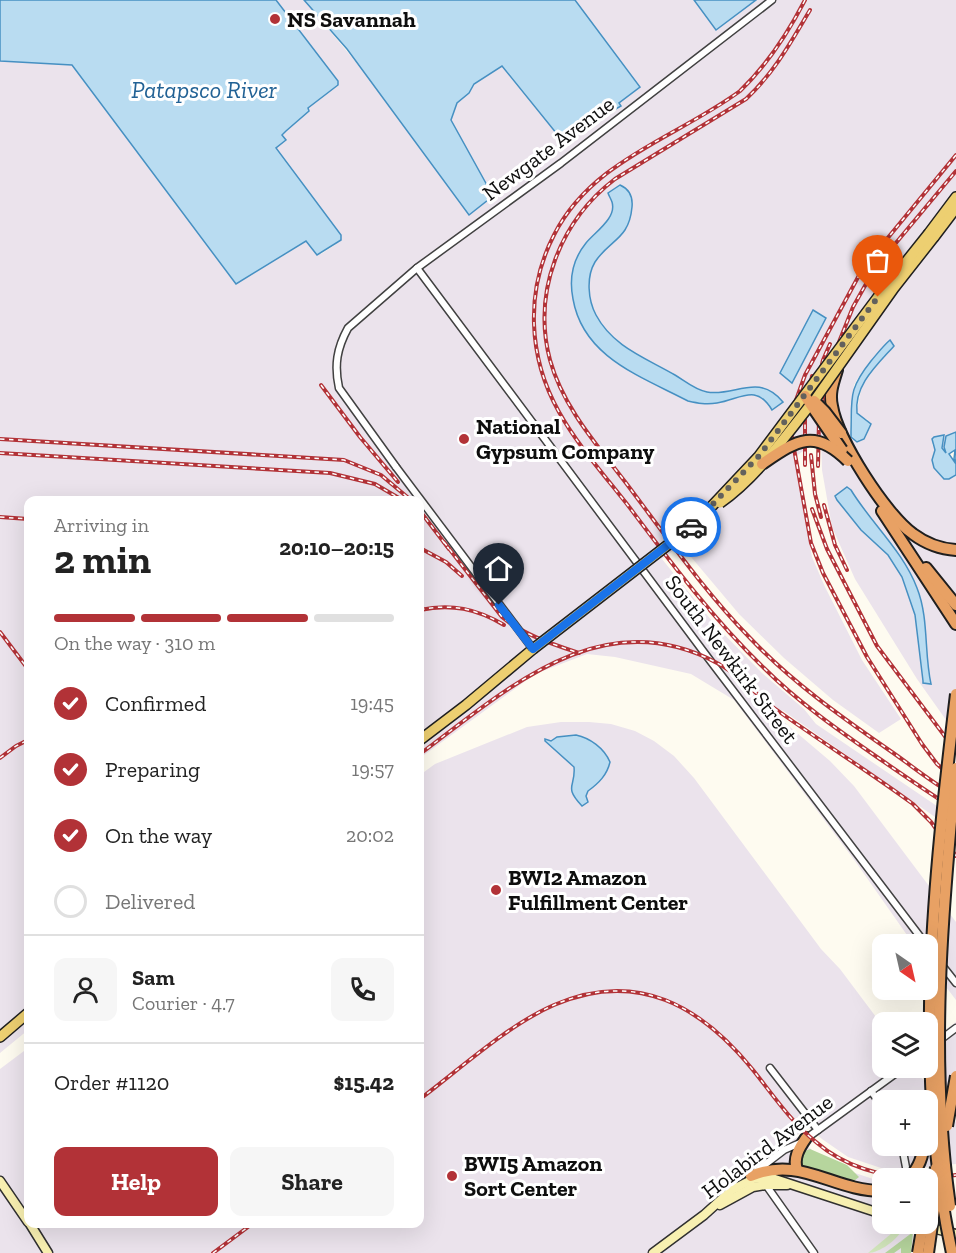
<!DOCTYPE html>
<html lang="en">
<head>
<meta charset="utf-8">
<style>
	:root { --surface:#fff; --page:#f6f6f6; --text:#222; --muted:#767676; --line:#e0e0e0; --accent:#b23237 }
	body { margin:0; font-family:"Zilla Slab",serif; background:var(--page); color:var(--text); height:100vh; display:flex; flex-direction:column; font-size:22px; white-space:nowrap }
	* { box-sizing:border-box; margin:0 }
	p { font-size:20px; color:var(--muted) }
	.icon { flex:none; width:33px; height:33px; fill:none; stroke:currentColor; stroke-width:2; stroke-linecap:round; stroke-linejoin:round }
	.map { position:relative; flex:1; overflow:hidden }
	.panel { position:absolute; left:24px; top:496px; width:400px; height:732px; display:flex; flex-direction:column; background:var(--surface); border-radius:12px; box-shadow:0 6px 24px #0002 }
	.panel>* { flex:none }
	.needle { width:39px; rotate:146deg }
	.fabs { position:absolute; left:872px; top:934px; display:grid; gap:12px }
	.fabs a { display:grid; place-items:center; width:66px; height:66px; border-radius:12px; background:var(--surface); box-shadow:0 6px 24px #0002; font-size:30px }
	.pin { position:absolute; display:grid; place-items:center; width:51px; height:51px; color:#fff; margin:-62px -26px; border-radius:50% 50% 50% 0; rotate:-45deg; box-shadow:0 0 6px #0007 }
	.pin .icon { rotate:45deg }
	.courier { position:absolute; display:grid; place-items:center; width:60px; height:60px; margin:-30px; border:4px solid #1a73e8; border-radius:50%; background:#fff; color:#222; box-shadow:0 2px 8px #0007 }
	.headline em { font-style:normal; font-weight:700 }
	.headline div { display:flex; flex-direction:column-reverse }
	.headline { display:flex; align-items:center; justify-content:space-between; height:102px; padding:0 30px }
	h1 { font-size:39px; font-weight:700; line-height:45px }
	.bar { display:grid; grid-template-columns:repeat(4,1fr); gap:9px 6px; align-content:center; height:72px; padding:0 30px }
	.bar i { height:8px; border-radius:4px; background:var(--line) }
	.bar .selected { background:var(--accent) }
	.bar p { grid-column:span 4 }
	.line { display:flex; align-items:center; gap:15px; padding:0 30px; border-top:2px solid var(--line) }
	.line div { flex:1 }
	.round { display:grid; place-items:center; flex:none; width:63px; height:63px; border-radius:12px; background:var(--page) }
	ol { padding:0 30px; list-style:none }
	li { display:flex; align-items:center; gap:18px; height:66px }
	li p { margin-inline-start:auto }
	li .icon { padding:6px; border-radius:50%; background:var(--accent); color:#fff; stroke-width:4 }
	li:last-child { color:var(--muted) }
	li i { width:33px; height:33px; border:3px solid var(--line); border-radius:50% }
	.action { display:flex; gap:12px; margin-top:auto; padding:12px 30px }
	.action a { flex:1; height:69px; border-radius:12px; background:var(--accent); color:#fff; font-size:24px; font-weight:700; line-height:69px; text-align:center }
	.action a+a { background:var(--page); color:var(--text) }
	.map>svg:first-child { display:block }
	.industrial { fill:#ebe3ec; fill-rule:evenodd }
	.green { fill:#d2e6bc }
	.forest { fill:#b6d59d }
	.water { fill:#b9dcf1; stroke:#4690c2; stroke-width:1.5 }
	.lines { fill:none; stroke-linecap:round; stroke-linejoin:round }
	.minor-casing { stroke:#414141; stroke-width:9 }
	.secondary-casing { stroke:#303030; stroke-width:11 }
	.primary-casing { stroke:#1f1f1f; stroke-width:12 }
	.motorway-casing { stroke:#1f1f1f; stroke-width:14 }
	.minor { stroke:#fff; stroke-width:6 }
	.secondary { stroke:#f8f0b1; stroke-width:8 }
	.primary { stroke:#edcf71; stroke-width:9 }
	.motorway { stroke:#e8a164; stroke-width:10 }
	.rail-casing { stroke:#b23237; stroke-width:4 }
	.rail { stroke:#fff; stroke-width:1.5; stroke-dasharray:4.5; stroke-linecap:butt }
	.minor-bridge-casing { stroke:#414141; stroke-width:9; stroke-linecap:butt }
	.primary-bridge-casing { stroke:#1f1f1f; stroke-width:12; stroke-linecap:butt }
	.motorway-bridge-casing { stroke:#1f1f1f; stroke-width:14; stroke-linecap:butt }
	.minor-bridge { stroke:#fff; stroke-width:6 }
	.primary-bridge { stroke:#edcf71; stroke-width:9 }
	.motorway-bridge { stroke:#e8a164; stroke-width:10 }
	.done { stroke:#62615d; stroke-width:6; stroke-dasharray:0 10.8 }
	.route { stroke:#1a73e8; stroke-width:8 }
	.poi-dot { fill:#b23237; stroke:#fff; stroke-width:2 }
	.labels { text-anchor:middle; stroke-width:6; stroke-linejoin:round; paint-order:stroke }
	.poi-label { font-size:22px; font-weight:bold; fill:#0e0e0e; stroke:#fff; text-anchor:start }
	.street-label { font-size:22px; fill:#0e0e0e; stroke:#fff }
	.water-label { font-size:24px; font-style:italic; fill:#226295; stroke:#fff }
</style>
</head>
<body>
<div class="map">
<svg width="956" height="1253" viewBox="0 0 956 1253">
	<rect width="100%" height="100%" fill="#fefbf0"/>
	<!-- industrial -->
	<g class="industrial">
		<path d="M276,0H304L370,79L493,196L451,120L457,103L469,93L474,84L502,66L561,138H572L576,135L588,125L621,105L619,103L640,87L575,0H694L716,30L756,0H956V432L946,436L944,447L946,454L943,452L942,440L932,444L935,450L932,460L944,479H949L956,475V734L917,679L855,579L832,527L822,470L821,437L794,458L812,557L825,587L862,660L901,719L879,733L833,700L784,658L739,614L681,545L662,559L716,626L762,673L804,709L816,724L956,819V846L935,817L782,710L777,716L830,761L854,786L956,922V1000L927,962V945H914L855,861L734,700L691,674L615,657L587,654L535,674L420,758V501H28V1030L0,1053V61L72,65L236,284L306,241L321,254L335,245L341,235L276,148L286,131L309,112L308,108L338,85V81ZM894,346L868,375L862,385L857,410L859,415L868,420L851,437L850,420L854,385L858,378Z"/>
		<path d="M589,722L611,724L635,731L654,741L674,756L694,778L821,949L840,969L882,1025V1068H914L956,1122V1164L919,1168L884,1169L848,1157L822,1139L808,1127L796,1136L812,1150L846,1170L882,1182V1224H915L911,1253H0V1069L28,1048V1224H420V775L435,764L527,727L561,722ZM882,1101H927V1146H882Z"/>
		<polygon points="956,1022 956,1095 936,1075 927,1043"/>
	</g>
	<!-- green -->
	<path class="green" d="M898,1228L902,1230C897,1240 879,1253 868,1253Z"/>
	<!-- forest -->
	<g class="forest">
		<polygon points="810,1149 847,1165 859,1177 854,1181 808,1171 800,1165 798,1158 805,1151"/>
		<polygon points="913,1232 911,1253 901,1253 901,1248 894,1253 885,1253"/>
	</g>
	<!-- water -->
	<g class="water">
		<polygon points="0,0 276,0 338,81 338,85 308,108 309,111 286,131 282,135 286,140 276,148 341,235 341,240 317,255 306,241 236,284 72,65 0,61"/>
		<polygon points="304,0 575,0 640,87 619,103 621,106 588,125 572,138 561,139 502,66 474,84 469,93 457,103 451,120 493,196 469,215 347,49"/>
		<polygon points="694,0 756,0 716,30"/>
		<path d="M620,185C629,189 633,197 632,207C629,240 610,239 595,262C586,277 588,300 596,315C613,347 646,358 675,375C685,381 695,390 707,392C735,397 758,372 783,402L772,410C756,383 741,399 717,403C706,405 697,403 688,401C640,376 583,357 573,299C569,279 573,259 586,243C595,232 617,218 612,202C611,199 609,196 608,193Z"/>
		<polygon points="813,310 826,318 792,383 780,373"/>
		<path d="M890,340L894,346C877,365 854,385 857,413L871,424L864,439L857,442L851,437V432C852,397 848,390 871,361C877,354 883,346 890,340Z"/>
		<polygon points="956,432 956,462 954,459 955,450 949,454 956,464 956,475 949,479 944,479 934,468 932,460 935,450 932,439 934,437 944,435 942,448 946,453 944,447 946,436"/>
		<path d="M847,487L851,490C871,523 903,551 917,588C929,618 924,653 931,684L923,683V681L915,615L902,577L888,555L861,530L837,500L835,496Z"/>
		<path d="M576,735C590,738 604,748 610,762C607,775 599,783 588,791L586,796L588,802L582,806C563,786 576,787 574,767L545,741V739L551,741L557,737Z"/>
	</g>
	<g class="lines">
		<defs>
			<g id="minor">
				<polyline points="417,268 709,659 931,951"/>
				<path d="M396,467L339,388C334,365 337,348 348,328L417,268L561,163L772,0"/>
				<polyline points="941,964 956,983"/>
				<polyline points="940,1040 956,1028"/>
				<polyline points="770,1068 818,1130"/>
				<polyline points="871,1091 882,1106"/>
				<polyline points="902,1146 908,1178"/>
				<polyline points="754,1173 784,1150 800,1143 903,1068"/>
				<polyline points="766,1185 814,1253"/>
			</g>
			<g id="secondary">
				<polyline points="0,1181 28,1222"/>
				<polyline points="732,1190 753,1179 772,1178 882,1214"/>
				<polyline points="720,1205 753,1187 766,1185 787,1185"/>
				<polyline points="30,1224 48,1253"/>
				<polyline points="916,1224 956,1234"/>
				<polyline points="653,1253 704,1215 735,1187"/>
			</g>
			<g id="primary">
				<polyline points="929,233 956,197"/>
				<polyline points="934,237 956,208"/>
				<polyline points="420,740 466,705 533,649"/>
				<polyline points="0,1037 28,1013"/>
			</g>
			<g id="motorway">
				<path d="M837,370C833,383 829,393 832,406C837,439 886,515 913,534C925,543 941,549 956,550"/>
				<polyline points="882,511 956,624"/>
				<polyline points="926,568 956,605"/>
				<path d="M797,1170C793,1158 799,1148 806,1138"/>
				<path d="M751,1176C800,1155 833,1191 882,1191"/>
			</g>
		</defs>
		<!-- minor casing -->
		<use href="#minor" class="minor-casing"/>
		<!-- secondary casing -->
		<use href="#secondary" class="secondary-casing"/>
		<!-- primary casing -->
		<use href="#primary" class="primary-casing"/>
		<!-- motorway casing -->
		<use href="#motorway" class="motorway-casing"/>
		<!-- minor -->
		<use href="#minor" class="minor"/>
		<!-- secondary -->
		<use href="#secondary" class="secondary"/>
		<!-- primary -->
		<use href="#primary" class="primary"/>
		<!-- motorway -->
		<use href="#motorway" class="motorway"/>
		<defs>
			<g id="rail">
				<path d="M805,0C788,33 767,65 740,91C676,138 592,160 554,235C525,291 528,357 559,412C578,446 606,477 630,508C672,564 713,619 764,668C798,702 838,730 877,757C903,775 929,793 956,810"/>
				<path d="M810,10C791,42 774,73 746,99L615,179C560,221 532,292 550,360C563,407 597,445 626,483C666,536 704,591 751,639C792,682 840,716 889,750C911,765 932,783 956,796"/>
				<polyline points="956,155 863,268 805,375 795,403 791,432 811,543 823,573 867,657 922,744 937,764 956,781"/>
				<polyline points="833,357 853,307 875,268 956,171"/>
				<polyline points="321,385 360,437 398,482"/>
				<polyline points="816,390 823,360 830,344"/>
				<polyline points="0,439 344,460 381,475 412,501"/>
				<polyline points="0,453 330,473 375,484 404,501"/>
				<polyline points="811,455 815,494 821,517"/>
				<polyline points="805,465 805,417 812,376"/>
				<polyline points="818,466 819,418 826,380"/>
				<polyline points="824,505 835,545 847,570"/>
				<polyline points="812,509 827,549 877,646 956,751"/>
				<polyline points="420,511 449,549"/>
				<polyline points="0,517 28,519"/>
				<path d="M444,542L502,617C524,635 552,644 579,653"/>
				<polyline points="420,548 446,562 462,576"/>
				<path d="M420,610C451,603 477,609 504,625"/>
				<polyline points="0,632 28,669"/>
				<path d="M420,754C507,689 602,601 717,663C739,674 755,694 774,708C820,741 868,771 913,804L931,822L956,856"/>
				<polyline points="0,758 16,746 28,740"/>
				<polyline points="923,1068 956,1112"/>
				<path d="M420,1099C461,1068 508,1025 554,1005C637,969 701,1006 753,1070C773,1095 791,1122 816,1142C846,1168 887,1178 926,1179"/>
				<polyline points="927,1179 956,1175"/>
				<polyline points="213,1253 252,1224"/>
			</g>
		</defs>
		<!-- rail casing -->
		<use href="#rail" class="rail-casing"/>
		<!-- rail -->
		<use href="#rail" class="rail"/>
		<defs>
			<polyline id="minor-bridge" points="396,467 533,649"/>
			<g id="primary-bridge">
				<polyline points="814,401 894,288 934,237"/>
				<path d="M720,503C756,478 783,439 811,404"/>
				<polyline points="533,649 695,524 759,456 878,297 929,233"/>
			</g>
			<g id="motorway-bridge">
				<polyline points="805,396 842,450"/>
				<polyline points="814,401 825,412 841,433"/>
				<path d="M762,464C796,441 814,427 848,461"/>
				<polyline points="947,1126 956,1076"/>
				<path d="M907,1179C918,1171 922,1159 924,1146"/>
				<polyline points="927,1205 936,1168"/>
				<path d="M950,1206C929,1061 942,912 956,768"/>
				<polyline points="918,1253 923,1224"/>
				<polyline points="928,1253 937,1189"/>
				<path d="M952,1253C912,1070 934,878 956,694"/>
			</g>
		</defs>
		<!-- minor-bridge casing -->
		<use href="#minor-bridge" class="minor-bridge-casing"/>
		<!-- primary-bridge casing -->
		<use href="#primary-bridge" class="primary-bridge-casing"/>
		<!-- motorway-bridge casing -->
		<use href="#motorway-bridge" class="motorway-bridge-casing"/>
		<!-- minor-bridge -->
		<use href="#minor-bridge" class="minor-bridge"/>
		<!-- primary-bridge -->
		<use href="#primary-bridge" class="primary-bridge"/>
		<!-- motorway-bridge -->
		<use href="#motorway-bridge" class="motorway-bridge"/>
	</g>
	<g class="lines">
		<!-- done -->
		<polyline class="done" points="691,527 759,456 878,297"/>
		<!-- route -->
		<polyline class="route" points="499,605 533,649 691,527"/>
	</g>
	<!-- markers -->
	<g class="poi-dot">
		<circle cx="275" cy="19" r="6"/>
		<circle cx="464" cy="439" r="6"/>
		<circle cx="496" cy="890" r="6"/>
		<circle cx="452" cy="1176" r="6"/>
	</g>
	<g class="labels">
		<!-- poi labels -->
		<g class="poi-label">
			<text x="287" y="27">NS Savannah</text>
			<text x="476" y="434">National<tspan x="476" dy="25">Gypsum Company</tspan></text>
			<text x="508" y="885">BWI2 Amazon<tspan x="508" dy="25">Fulfillment Center</tspan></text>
			<text x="464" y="1171">BWI5 Amazon<tspan x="464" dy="25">Sort Center</tspan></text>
		</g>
		<!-- street labels -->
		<g class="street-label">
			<text transform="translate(548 148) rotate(-37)" y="8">Newgate Avenue</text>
			<text transform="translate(732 659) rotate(53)" y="8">South Newkirk Street</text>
			<text transform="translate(767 1146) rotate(-37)" y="8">Holabird Avenue</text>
		</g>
		<!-- water labels -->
		<g class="water-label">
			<text x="204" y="98">Patapsco River</text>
		</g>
	</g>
</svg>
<div class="fabs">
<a><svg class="needle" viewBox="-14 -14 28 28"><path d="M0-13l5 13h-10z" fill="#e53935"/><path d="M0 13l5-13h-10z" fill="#767676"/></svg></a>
<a><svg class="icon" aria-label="layers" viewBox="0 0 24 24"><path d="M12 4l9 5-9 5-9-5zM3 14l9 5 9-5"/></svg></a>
<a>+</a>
<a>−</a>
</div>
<div class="pin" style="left:878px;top:297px;background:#ea580c"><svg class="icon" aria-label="bag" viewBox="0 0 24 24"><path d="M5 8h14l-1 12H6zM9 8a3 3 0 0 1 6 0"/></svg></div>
<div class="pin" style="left:499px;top:605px;background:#1f2937"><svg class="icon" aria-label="home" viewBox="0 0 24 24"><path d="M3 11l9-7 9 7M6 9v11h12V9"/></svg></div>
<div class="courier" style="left:691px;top:527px"><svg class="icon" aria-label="car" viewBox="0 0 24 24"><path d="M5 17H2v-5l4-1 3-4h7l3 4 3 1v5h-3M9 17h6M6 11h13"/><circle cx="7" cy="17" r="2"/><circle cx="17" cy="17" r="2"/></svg></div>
<section class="panel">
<div class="headline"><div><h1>2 min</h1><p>Arriving in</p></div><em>20:10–20:15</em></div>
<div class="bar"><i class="selected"></i><i class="selected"></i><i class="selected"></i><i></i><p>On the way · 310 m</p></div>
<ol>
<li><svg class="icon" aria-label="check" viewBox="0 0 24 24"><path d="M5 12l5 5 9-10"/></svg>Confirmed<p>19:45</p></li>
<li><svg class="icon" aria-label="check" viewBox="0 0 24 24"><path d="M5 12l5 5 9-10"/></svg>Preparing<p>19:57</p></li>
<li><svg class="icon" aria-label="check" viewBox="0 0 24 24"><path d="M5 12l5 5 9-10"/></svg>On the way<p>20:02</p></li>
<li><i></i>Delivered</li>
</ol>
<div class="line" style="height:108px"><a class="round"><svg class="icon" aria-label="person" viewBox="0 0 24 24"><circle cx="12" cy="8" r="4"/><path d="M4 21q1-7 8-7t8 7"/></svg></a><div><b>Sam</b><p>Courier · 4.7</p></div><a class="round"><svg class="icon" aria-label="phone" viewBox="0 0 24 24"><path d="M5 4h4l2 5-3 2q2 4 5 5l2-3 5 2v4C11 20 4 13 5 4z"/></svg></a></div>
<div class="line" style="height:78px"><div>Order #1120</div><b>$15.42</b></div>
<div class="action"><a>Help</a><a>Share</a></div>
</section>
</div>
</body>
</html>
